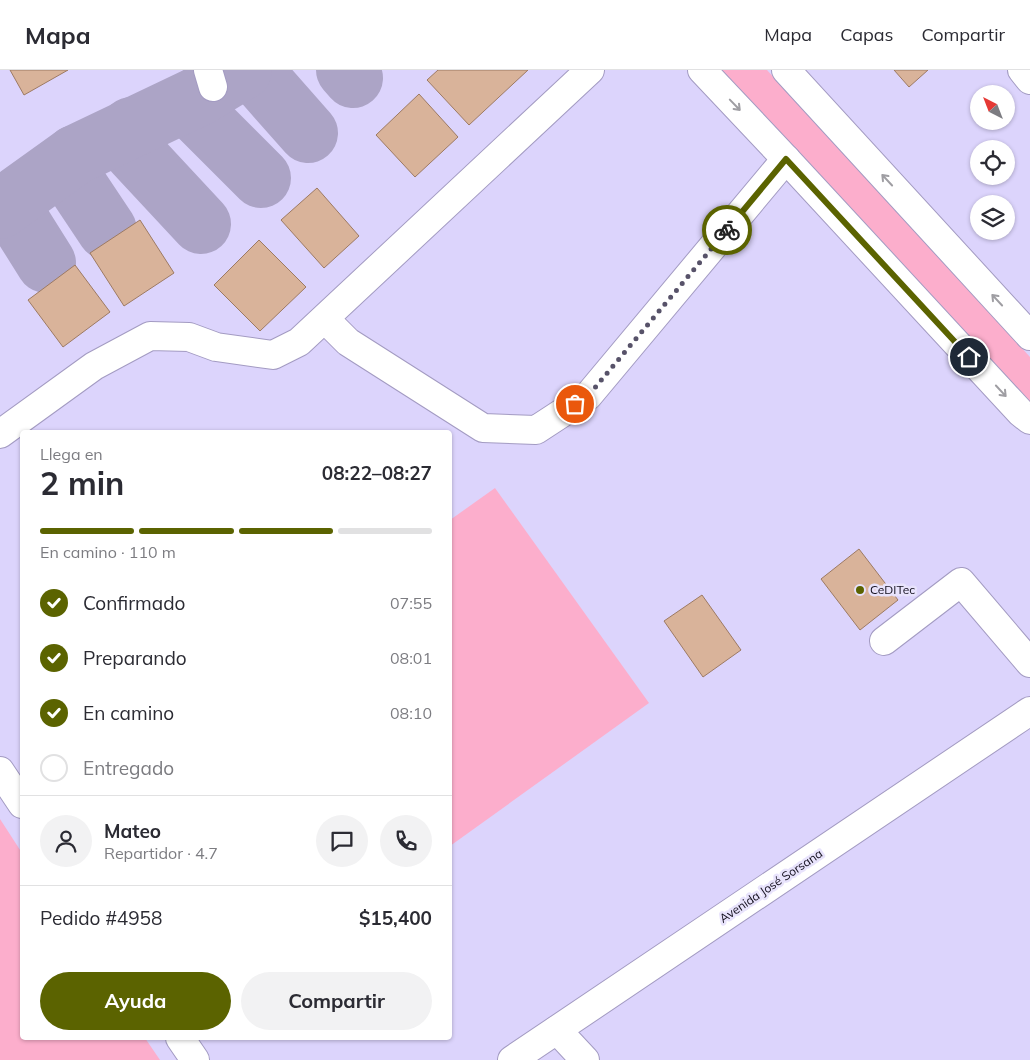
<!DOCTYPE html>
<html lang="es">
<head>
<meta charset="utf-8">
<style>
	:root { --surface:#fff; --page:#f2f2f3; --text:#2b2b33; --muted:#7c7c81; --line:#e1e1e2; --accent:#5b6300 }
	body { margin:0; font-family:Mulish,sans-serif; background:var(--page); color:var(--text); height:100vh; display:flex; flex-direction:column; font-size:19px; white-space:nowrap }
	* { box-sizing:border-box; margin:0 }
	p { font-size:16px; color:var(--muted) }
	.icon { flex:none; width:28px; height:28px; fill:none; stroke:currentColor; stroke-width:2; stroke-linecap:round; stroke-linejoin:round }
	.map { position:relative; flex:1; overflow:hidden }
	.sheet { position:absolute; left:20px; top:360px; width:432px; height:610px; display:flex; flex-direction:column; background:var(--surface); border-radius:5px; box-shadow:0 1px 4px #0004 }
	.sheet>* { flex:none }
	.needle { width:32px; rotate:318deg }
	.fabs { position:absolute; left:970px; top:15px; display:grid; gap:10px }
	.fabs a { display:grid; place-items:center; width:45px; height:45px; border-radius:50%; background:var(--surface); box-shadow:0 1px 4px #0004; font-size:25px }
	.pin { position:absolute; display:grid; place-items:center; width:42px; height:42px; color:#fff; margin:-21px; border:2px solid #fff; border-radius:50%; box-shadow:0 1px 5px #0007 }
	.courier { position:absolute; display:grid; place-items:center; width:50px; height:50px; margin:-25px; border:4px solid #5b6300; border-radius:50%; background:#fff; color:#222; box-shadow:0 1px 6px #0007 }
	.overview em { font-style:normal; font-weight:700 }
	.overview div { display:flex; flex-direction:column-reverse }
	.overview { display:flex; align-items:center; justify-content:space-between; height:85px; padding:0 20px }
	h1 { font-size:32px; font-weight:700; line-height:38px }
	.bar { display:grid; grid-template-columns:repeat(4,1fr); gap:8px 5px; align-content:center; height:60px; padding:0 20px }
	.bar i { height:6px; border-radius:4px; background:var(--line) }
	.bar .current { background:var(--accent) }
	.bar p { grid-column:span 4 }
	.line { display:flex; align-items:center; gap:12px; padding:0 20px; border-top:1px solid var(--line) }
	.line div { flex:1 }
	.round { display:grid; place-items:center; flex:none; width:52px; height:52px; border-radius:26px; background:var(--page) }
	ol { padding:0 20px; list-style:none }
	li { display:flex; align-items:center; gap:15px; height:55px }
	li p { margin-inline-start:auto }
	li .icon { padding:5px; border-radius:50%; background:var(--accent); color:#fff; stroke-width:4 }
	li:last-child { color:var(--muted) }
	li i { width:28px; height:28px; border:2px solid var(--line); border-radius:50% }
	.action { display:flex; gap:10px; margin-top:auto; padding:10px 20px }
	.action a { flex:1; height:58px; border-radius:30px; background:var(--accent); color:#fff; font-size:20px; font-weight:700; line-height:58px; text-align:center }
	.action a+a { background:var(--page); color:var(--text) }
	header { display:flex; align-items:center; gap:30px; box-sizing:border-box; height:70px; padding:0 25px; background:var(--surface); border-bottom:1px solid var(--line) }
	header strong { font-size:24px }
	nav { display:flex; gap:28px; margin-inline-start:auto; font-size:18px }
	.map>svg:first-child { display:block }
	.green { fill:#fcaecc }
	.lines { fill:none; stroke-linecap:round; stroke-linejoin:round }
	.taxiway { stroke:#aca4c6; stroke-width:60 }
	.building { fill:#d9b39a; stroke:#9d7a63 }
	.minor-casing { stroke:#a39bc2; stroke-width:30 }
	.minor { stroke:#fff; stroke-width:28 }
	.oneway { stroke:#9f9ea3 }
	.done { stroke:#575269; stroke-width:5; stroke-dasharray:0 9 }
	.route { stroke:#5b6300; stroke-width:6 }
	.poi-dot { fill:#5b6300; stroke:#e8e3fc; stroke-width:2 }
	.labels { text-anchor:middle; stroke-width:5; stroke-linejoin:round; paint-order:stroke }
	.poi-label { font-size:12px; fill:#100c1a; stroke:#e8e3fc; text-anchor:start }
	.street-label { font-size:12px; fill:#100c1a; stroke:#e8e3fc }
</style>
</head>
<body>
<header>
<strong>Mapa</strong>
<nav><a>Mapa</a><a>Capas</a><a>Compartir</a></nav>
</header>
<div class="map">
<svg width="1030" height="990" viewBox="0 0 1030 990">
	<rect width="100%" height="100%" fill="#dcd4fc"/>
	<!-- green -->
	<g class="green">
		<polygon points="718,0 767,0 1030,287 1030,334"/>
		<polygon points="495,418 649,633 450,776 450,450"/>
		<polygon points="0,749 22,783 22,968 145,968 160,990 0,990"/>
	</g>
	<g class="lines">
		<!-- taxiway -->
		<g class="taxiway">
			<polyline points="261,0 263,12 308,63"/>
			<polyline points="346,0 353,8"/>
			<polyline points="199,26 198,43 201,48 261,108"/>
			<polyline points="131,57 130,74 134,82 201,154"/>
			<polyline points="75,85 72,101 73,109 107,160"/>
			<polyline points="19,126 18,139 19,150 46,193"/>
			<polyline points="0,139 75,85 199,26 242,0"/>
		</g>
	</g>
	<!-- building -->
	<g class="building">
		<polygon points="10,0 68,0 24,25"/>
		<polygon points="438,0 528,0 469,55 427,10"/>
		<polygon points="894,0 928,0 909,17"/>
		<polygon points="419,24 458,67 415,107 376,65"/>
		<polygon points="317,118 359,166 324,198 281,150"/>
		<polygon points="140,150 174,203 124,236 90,183"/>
		<polygon points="259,170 306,217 260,261 214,215"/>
		<polygon points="75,195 110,242 63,277 28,230"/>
		<polygon points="859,479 898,530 860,560 821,509"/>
		<polygon points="702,525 741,580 703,607 664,551"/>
	</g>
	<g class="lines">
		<defs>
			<g id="minor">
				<polyline points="208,0 213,17"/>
				<polyline points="702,0 786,89 1021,343 1030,350"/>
				<polyline points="786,0 1030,266"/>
				<polyline points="1022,0 1030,10"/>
				<polyline points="325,249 348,272 483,358 536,360 588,326 786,89"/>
				<polyline points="0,364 94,296 150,266 189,267 216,277 273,285 299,272 590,0"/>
				<polyline points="884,571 961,512 1030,593"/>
				<polyline points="0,701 22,734"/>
				<polyline points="557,960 585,990"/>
				<polyline points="180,968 195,990"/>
				<polyline points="512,990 1030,641"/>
			</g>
		</defs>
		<!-- minor casing -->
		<use href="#minor" class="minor-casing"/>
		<!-- minor -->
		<use href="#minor" class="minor"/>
	</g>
	<!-- one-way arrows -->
	<defs><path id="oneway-shaft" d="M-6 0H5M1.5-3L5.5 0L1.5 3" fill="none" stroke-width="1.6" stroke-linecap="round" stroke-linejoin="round" transform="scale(1.25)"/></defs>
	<g class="oneway">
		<use href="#oneway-shaft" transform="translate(735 35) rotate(46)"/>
		<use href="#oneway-shaft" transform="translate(887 110) rotate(-133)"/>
		<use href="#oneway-shaft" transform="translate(997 230) rotate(-133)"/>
		<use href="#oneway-shaft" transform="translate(1001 321) rotate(47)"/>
	</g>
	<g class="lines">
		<!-- done -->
		<polyline class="done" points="575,334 588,326 727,160"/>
		<!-- route -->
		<polyline class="route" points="727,160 786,89 969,287"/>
	</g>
	<!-- markers -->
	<circle class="poi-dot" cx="860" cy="520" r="5"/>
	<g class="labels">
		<!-- poi labels -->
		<g class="poi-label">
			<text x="870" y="524">CeDITec</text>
		</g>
		<!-- street labels -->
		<g class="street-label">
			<text transform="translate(771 816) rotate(-34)" y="4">Avenida José Sorsana</text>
		</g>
	</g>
</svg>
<div class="fabs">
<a><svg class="needle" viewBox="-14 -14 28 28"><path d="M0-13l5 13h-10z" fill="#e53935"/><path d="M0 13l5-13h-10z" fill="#7c7c81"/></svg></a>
<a><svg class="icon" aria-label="locate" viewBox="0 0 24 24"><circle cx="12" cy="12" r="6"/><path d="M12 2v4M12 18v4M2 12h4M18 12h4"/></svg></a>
<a><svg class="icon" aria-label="layers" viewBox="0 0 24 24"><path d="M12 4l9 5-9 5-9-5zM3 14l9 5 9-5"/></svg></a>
</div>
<div class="pin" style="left:575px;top:334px;background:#ea580c"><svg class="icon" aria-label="bag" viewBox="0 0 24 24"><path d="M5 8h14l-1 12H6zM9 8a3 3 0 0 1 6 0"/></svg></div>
<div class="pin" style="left:969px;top:287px;background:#1f2937"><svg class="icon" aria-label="home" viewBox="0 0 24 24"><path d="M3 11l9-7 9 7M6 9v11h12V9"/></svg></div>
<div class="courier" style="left:727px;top:160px"><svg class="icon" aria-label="bike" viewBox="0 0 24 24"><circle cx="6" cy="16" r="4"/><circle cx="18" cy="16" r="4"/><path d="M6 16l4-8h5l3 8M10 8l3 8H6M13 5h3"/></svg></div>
<section class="sheet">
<div class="overview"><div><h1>2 min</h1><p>Llega en</p></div><em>08:22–08:27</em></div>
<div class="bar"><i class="current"></i><i class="current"></i><i class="current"></i><i></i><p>En camino · 110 m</p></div>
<ol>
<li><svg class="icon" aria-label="check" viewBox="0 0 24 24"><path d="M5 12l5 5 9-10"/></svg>Confirmado<p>07:55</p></li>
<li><svg class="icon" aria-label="check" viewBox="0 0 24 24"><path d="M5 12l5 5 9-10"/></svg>Preparando<p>08:01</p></li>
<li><svg class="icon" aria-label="check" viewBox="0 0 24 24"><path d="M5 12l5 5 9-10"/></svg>En camino<p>08:10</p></li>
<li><i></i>Entregado</li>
</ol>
<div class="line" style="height:90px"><a class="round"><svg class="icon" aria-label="person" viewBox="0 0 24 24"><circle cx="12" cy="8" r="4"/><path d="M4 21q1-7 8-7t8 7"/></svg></a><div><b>Mateo</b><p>Repartidor · 4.7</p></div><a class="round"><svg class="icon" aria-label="chat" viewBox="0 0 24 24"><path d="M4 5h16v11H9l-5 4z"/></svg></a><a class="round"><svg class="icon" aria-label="phone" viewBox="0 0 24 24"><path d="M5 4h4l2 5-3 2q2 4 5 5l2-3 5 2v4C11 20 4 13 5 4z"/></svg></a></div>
<div class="line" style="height:65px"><div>Pedido #4958</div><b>$15,400</b></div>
<div class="action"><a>Ayuda</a><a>Compartir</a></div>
</section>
</div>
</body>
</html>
